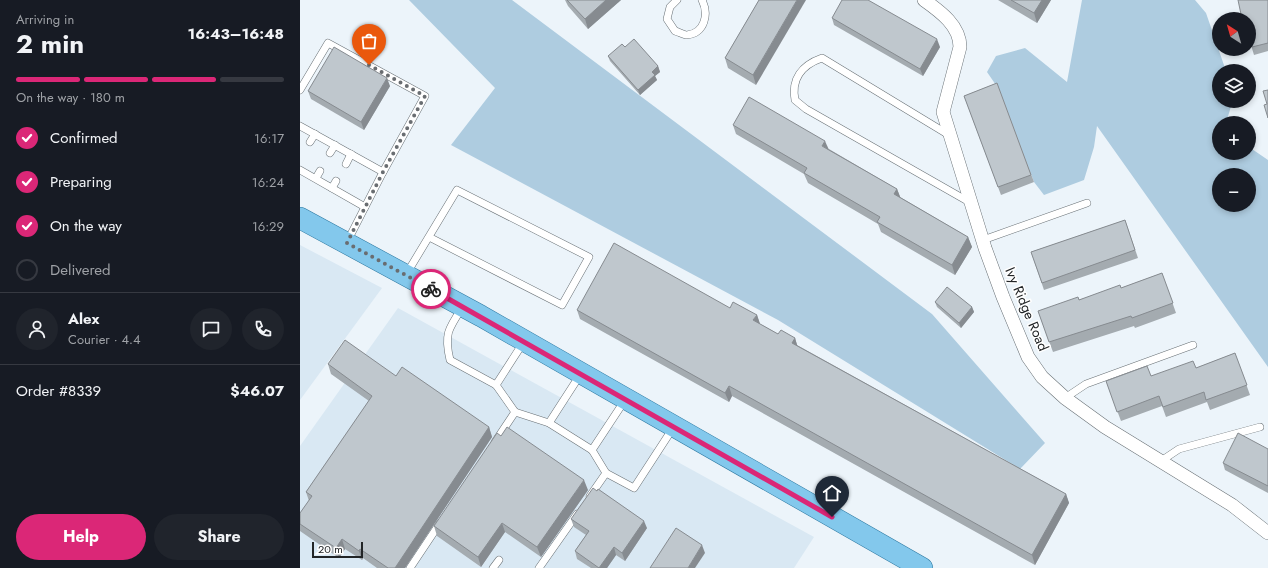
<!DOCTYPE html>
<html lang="en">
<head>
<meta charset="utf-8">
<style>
	:root { --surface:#171b24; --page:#20242c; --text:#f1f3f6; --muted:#9ea1a6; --line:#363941; --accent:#db2777 }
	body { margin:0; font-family:Jost,sans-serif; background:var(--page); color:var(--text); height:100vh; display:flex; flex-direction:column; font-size:15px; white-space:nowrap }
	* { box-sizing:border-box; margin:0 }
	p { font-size:13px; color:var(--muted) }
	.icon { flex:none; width:22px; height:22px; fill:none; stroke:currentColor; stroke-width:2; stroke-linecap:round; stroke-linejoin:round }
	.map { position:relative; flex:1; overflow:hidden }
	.panel { display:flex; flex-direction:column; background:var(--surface); width:300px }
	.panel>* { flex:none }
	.needle { width:26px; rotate:323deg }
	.fabs { position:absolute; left:912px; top:12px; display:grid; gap:8px }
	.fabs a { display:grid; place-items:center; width:44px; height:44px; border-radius:50%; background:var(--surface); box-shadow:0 2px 6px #0003; font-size:20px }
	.scale { position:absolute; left:12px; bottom:10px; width:51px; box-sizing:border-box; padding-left:4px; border:2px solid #222527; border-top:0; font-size:11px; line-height:14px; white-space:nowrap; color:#222527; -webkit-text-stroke:3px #fff; paint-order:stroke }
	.pin { position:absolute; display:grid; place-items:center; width:34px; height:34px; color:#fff; margin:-41px -17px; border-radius:50% 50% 50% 0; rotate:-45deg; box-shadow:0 0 4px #0007 }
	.pin .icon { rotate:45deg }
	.courier { position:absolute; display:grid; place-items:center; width:40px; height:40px; margin:-20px; border:3px solid #db2777; border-radius:50%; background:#fff; color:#222; box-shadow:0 1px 5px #0007 }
	.head em { font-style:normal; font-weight:700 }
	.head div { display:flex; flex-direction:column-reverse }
	.head { display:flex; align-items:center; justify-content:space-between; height:68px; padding:0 16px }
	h1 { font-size:26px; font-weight:700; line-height:30px }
	.bar { display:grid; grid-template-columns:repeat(4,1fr); gap:6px 4px; align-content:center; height:48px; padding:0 16px }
	.bar i { height:5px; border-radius:3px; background:var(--line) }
	.bar .current { background:var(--accent) }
	.bar p { grid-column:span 4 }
	.line { display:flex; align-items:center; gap:10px; padding:0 16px; border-top:1px solid var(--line) }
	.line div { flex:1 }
	.round { display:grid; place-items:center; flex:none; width:42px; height:42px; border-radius:21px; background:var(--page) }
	ol { padding:0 16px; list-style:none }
	li { display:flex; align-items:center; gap:12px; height:44px }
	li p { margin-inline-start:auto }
	li .icon { padding:4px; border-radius:50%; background:var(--accent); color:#fff; stroke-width:4 }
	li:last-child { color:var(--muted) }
	li i { width:22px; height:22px; border:2px solid var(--line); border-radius:50% }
	.action { display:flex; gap:8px; margin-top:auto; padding:8px 16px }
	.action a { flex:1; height:46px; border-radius:24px; background:var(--accent); color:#fff; font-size:16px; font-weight:700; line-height:46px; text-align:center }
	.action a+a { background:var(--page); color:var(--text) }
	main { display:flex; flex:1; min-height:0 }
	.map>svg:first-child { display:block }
	.built { fill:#d9e8f3 }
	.green { fill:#aecce0; fill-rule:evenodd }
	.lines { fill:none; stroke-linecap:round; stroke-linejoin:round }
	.service-casing { stroke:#687075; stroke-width:8 }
	.minor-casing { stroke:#687075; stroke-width:14 }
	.primary-casing { stroke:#2c779f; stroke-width:22 }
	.service { stroke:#fff; stroke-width:7 }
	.minor { stroke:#fff; stroke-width:13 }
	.primary { stroke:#83c8ec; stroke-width:21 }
	.wall { fill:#a4abb0 }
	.shaded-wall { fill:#868b90 }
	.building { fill:#bfc7cd; stroke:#868b90 }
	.done { stroke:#696d71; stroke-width:4; stroke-dasharray:0 7.2 }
	.route { stroke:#db2777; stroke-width:5 }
	.labels { text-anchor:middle; stroke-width:3; stroke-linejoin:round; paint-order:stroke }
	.street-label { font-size:14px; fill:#222527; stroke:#fff }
</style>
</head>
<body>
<main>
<section class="panel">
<div class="head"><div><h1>2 min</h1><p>Arriving in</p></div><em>16:43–16:48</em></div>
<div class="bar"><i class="current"></i><i class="current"></i><i class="current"></i><i></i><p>On the way · 180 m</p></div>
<ol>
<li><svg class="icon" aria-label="check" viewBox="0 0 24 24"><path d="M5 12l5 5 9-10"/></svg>Confirmed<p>16:17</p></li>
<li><svg class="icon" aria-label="check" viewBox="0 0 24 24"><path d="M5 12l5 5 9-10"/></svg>Preparing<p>16:24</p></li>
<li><svg class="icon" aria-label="check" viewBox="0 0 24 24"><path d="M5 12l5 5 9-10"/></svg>On the way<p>16:29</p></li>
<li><i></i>Delivered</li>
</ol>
<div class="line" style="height:72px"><a class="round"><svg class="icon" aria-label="person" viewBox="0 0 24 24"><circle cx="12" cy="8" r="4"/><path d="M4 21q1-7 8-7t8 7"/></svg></a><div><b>Alex</b><p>Courier · 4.4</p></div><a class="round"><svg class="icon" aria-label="chat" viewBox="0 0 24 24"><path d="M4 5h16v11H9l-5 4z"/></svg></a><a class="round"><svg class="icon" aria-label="phone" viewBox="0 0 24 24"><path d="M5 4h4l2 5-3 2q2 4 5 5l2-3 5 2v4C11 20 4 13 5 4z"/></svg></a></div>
<div class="line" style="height:52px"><div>Order #8339</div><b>$46.07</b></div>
<div class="action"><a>Help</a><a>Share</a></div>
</section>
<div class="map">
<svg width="968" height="568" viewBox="0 0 968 568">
	<rect width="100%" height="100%" fill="#ecf4fa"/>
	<!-- built -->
	<g class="built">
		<polygon points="0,245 82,288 0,400"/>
		<polygon points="98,308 514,537 494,568 0,568 0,446"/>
	</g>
	<!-- green -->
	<g class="green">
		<polygon points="109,0 212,0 632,314 745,443 720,469 478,320 151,145 195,88"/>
		<path d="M782,0H895L906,13L926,71H919V101H931L932,103L926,123H919V153H949V147L968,160V367L797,126L794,147L784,180L744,195L734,182L700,91L687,72L696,56L725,48L767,82ZM919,175H949V205H919Z"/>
	</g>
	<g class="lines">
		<defs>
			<g id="service">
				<path d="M377,0L370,7L367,19L375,31C379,32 384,35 387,35C405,33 409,14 402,0"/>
				<polyline points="0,90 28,43 125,96 83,172"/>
				<polyline points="0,126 83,172 47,242"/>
				<path d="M649,135L522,58C502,65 491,79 495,100L506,109L671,203"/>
				<polyline points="10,142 15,134"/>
				<polyline points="30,153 35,145"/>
				<polyline points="46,164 51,154"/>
				<polyline points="0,170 65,207"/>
				<polyline points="16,178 20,171"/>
				<polyline points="32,188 36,181"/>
				<polyline points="683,240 787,203"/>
				<polyline points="107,273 157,190 289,257 262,305 129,237"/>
				<path d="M162,308C148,329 144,335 150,360L196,385"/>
				<polyline points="280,375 249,423 292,450 325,400"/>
				<polyline points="765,398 786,384 893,345"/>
				<polyline points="215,412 196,385 223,343"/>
				<polyline points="195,442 215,412 249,423"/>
				<polyline points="292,450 306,473 334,488 373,428"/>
				<polyline points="861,461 879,449 960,427"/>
				<polyline points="290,496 306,473"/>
				<polyline points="110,568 140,523"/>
				<polyline points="193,568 199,560"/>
				<polyline points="239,568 277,514"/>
			</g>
			<path id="minor" d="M624,0C641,12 660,26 660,47L643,112L685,248L703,297L728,357L742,377L765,398L805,427L932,505L968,533"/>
			<polyline id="primary" points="0,218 181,316 622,568"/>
		</defs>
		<!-- service casing -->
		<use href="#service" class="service-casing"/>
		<!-- minor casing -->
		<use href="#minor" class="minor-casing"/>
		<!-- primary casing -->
		<use href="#primary" class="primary-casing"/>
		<!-- service -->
		<use href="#service" class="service"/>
		<!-- minor -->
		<use href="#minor" class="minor"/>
		<!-- primary -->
		<use href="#primary" class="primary"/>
	</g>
	<!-- wall -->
	<g class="wall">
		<polygon points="265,0 321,0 288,29 268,6"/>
		<polygon points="459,0 456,85 428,68 425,58"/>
		<polygon points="698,0 751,0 737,23"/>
		<polygon points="968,0 968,51 954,55 950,42 949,43 949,19"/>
		<polygon points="532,18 640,47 623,76 534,25"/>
		<polygon points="325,47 358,66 360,72 355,76 357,80 340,95 310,61 308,56"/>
		<polygon points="697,83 734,182 701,195 664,96"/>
		<polygon points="90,86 64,130 11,99 8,91"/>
		<polygon points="433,125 529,149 597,189 600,197 668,237 672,247 655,275 581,232 578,224 508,183 504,174 436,134"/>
		<polygon points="825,220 838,258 744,290 731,252"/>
		<polygon points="862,273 876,313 835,328 834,326 753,352 738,311 821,288"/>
		<polygon points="635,302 672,307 674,312 661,328 637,307"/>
		<polygon points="430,308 457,315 460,324 478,334 495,338 497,345 766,494 769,503 735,565 432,396 429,402 280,319 277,310"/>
		<polygon points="935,353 950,395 910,410 907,402 866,417 862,406 821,421 806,381 851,376 896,368"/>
		<polygon points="28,364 96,376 189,427 192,437 105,568 77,568 63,558 62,560 45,549 39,558 0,531 0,513 9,501 6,492 69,401 31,374"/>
		<polygon points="968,449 968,493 925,470 923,463"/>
		<polygon points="288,490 241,557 205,532 181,567 137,536 134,526"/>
		<polygon points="271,519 347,528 325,561 316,555 307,568 291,568 277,559 275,551 286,535 274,527"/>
	</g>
	<!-- shaded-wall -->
	<g class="shaded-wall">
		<polygon points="306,0 321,0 288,29 285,19"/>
		<polygon points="497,0 506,0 456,85 453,75"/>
		<polygon points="742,0 751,0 737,23 734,13"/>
		<polygon points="637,39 640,47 623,76 620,69"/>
		<polygon points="358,66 360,72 355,76 357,80 340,95 338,90 352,72"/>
		<polygon points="87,78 90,86 64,130 61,122"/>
		<polygon points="525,141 529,150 522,146"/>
		<polygon points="597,189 601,199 594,194"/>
		<polygon points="668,237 672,247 655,275 652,265"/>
		<polygon points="672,307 674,312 661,328 659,323"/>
		<polygon points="457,315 460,324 453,320"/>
		<polygon points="495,338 498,348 492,343"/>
		<polygon points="429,386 432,396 429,402 425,393"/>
		<polygon points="189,427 192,437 105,568 95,568"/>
		<polygon points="284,480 288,490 241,557 237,547"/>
		<polygon points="766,494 769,503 735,565 732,555"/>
		<polygon points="344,521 347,528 325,561 322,553"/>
		<polygon points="202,523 205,532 181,567 178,557"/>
		<polygon points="42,539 45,549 39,558 36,548"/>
		<polygon points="402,545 405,553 395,568 388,568"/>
		<polygon points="314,547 316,555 307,568 299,568"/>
		<polygon points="60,549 63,558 62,560 59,551"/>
	</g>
	<!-- building -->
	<g class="building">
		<polygon points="267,0 306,0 285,19"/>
		<polygon points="459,0 497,0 453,75 425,58"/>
		<polygon points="542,0 568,0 637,39 620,69 532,18"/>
		<polygon points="711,0 742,0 734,13"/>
		<polygon points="938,0 968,0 968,43 952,47 949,38 949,19 942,19"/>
		<polygon points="334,39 358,66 352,72 355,75 338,90 308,56 322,44 325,47"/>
		<polygon points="34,47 87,78 61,122 8,91"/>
		<polygon points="697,83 731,175 698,187 664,96"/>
		<polygon points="968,90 968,118 964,105 967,104 963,91"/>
		<polygon points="449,97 525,141 522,146 597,189 594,194 668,237 652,265 577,222 580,217 504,173 507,168 433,125"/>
		<polygon points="825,220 835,250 742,283 731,252"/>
		<polygon points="314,243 430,308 433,302 457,315 453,320 478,334 481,330 495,338 492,343 766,494 732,555 429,386 425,393 277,310"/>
		<polygon points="862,273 873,303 832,318 831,316 749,342 738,311 778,297 779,300 820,285 821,288"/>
		<polygon points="647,287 672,307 659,323 635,302"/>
		<polygon points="45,340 96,376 102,367 189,427 95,568 88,568 60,549 59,551 42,539 36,548 0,524 0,513 12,496 6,492 72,396 28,364"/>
		<polygon points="935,353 947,385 906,400 904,392 863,407 859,396 817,412 806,381 847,366 851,376 893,361 896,368"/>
		<polygon points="207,427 284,480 237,547 202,523 178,557 134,526 197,433 201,436"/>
		<polygon points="938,433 968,449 968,486 923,463"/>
		<polygon points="293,488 297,491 298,489 344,521 322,553 314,547 299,568 275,551 289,531 271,519"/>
		<polygon points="376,528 402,545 388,568 350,568"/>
	</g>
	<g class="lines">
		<!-- done -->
		<polyline class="done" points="69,65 125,96 83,172 47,243 131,289"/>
		<!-- route -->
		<polyline class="route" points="131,289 532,517"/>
	</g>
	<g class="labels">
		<!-- street labels -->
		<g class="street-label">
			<text transform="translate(727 309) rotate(67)" y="5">Ivy Ridge Road</text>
		</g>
	</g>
</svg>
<div class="fabs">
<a><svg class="needle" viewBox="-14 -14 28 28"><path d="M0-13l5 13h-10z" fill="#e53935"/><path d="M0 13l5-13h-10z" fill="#9ea1a6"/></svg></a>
<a><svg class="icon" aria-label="layers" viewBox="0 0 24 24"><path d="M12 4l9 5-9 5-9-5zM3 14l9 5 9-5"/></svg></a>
<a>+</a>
<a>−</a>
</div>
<div class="scale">20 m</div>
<div class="pin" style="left:69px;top:65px;background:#ea580c"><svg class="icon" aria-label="bag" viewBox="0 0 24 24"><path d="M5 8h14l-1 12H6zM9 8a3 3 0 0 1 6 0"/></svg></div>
<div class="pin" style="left:532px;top:517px;background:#1f2937"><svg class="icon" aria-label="home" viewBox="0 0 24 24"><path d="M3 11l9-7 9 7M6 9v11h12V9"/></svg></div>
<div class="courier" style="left:131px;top:289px"><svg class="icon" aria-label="bike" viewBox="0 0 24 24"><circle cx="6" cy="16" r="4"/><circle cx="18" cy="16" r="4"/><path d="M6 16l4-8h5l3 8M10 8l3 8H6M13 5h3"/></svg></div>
</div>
</main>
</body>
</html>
